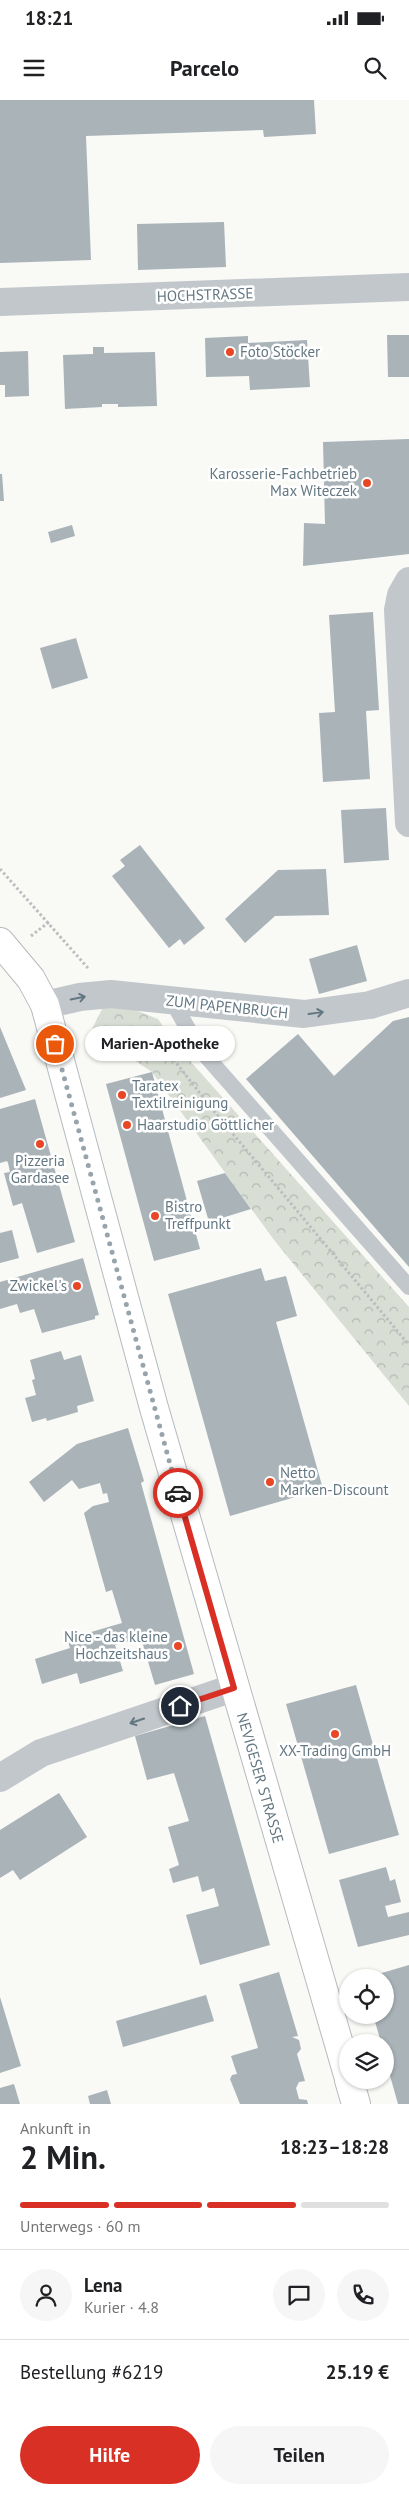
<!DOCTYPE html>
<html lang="de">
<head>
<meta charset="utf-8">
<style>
	:root { --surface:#fff; --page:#f6f6f6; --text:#202124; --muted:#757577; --line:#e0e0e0; --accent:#d93025 }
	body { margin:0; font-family:"PT Sans",sans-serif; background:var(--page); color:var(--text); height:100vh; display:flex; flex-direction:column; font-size:19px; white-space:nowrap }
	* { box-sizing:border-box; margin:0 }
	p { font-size:16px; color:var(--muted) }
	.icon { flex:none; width:28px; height:28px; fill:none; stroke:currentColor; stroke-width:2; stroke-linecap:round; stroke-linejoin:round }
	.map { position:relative; height:2004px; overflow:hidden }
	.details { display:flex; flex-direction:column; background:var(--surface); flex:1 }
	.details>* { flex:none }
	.buttons { position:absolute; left:339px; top:1869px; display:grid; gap:10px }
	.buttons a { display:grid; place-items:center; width:55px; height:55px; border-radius:50%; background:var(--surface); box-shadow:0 1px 4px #0004; font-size:25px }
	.pin { position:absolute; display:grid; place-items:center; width:42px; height:42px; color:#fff; margin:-21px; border:2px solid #fff; border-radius:50%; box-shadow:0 1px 5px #0007 }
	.courier { position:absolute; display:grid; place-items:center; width:50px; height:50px; margin:-25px; border:4px solid #d93025; border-radius:50%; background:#fff; color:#222; box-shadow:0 1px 6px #0007 }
	.bubble { position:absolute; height:35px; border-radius:18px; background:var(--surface); box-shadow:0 1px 4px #0004; font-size:16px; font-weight:800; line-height:35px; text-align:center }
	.head em { font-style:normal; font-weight:800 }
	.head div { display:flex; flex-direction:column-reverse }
	.head { display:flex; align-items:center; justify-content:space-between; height:85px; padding:0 20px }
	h1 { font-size:32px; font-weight:800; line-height:38px }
	.bar { display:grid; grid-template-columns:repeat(4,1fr); gap:8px 5px; align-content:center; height:60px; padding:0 20px }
	.bar i { height:6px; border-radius:4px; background:var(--line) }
	.bar .active { background:var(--accent) }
	.bar p { grid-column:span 4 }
	.line { display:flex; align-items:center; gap:12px; padding:0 20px; border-top:1px solid var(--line) }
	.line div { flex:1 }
	.round { display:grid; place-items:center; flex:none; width:52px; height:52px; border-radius:26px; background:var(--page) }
	.button { display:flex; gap:10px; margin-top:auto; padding:10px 20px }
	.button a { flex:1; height:58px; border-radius:30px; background:var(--accent); color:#fff; font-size:20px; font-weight:800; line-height:58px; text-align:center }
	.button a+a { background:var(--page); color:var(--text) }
	.status { display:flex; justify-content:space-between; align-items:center; height:35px; padding:0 25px; background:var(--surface); direction:ltr }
	.status svg { height:14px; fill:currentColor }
	header { display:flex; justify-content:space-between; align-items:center; height:65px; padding:0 20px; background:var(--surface); font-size:22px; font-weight:800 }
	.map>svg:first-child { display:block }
	.forest { fill:url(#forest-crowns) }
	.building { fill:#a9b3b8 }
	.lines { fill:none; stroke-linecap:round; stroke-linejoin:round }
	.secondary-casing { stroke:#b4bbbf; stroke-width:30 }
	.path { stroke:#babec1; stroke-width:3; stroke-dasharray:2.5 2.5; stroke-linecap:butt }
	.service { stroke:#c2c7cb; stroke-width:16 }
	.minor { stroke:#c2c7cb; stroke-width:28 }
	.secondary { stroke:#fff; stroke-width:28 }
	.oneway { stroke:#637782 }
	.done { stroke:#98a4ab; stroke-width:5; stroke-dasharray:0 9 }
	.route { stroke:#d93025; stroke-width:6 }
	.poi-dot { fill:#e94626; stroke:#fff; stroke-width:2 }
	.labels { text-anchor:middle; stroke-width:5; stroke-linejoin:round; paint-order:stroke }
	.street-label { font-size:15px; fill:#637782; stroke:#fff }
	.poi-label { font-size:15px; fill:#637782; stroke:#fff; text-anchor:start }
</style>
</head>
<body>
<div class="status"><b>18:21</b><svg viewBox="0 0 49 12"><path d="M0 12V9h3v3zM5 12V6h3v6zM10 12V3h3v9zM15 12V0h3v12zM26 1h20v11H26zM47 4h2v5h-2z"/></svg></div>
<header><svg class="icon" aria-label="menu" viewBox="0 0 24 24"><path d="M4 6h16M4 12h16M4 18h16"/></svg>Parcelo<svg class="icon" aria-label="search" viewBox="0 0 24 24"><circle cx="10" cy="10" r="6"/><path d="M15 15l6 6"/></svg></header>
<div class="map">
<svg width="409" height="2004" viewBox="0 0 409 2004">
	<defs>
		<pattern id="forest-crowns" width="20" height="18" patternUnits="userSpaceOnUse" patternTransform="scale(1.25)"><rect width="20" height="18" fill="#d9ded5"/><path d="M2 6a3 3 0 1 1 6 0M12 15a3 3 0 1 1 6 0" fill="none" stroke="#b4b9b2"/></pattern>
	</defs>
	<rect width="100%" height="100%" fill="#f9f9f6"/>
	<!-- forest -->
	<polygon class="forest" points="107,899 158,919 175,944 409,1207 409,1306 274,1140 152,972 91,931"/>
	<!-- building -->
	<g class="building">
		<polygon points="0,0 314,0 316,34 264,37 263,30 86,36 91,160 0,163"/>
		<polygon points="224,122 226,167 138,170 137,124"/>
		<polygon points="387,235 409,235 409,277 388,277"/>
		<polygon points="248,236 248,243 307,240 310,287 250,290 249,276 206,277 205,238"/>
		<polygon points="93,247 104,247 104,253 155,252 157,306 118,307 118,304 102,304 102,307 65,309 63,255 93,254"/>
		<polygon points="28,251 29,296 5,297 5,285 0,285 0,252"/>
		<polygon points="409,339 409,454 303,466 304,423 325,424 323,342"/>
		<polygon points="0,374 2,374 4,401 0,401"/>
		<polygon points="72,425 75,436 51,443 48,432"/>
		<polygon points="373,512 379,610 366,611 370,679 323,682 319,613 335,612 329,515"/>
		<polygon points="76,538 88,578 52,589 40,548"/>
		<polygon points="386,708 389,760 344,763 341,710"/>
		<polygon points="140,745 205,828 184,845 180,839 169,848 112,776 125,766 120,760"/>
		<polygon points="326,769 329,815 275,816 245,843 225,819 278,770"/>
		<polygon points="357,845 367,881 319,894 309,859"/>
		<polygon points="409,917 409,1167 246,979 298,934 334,976 393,921"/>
		<polygon points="0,927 26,990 0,998"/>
		<polygon points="152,972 200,1149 154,1161 106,984"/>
		<polygon points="35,999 75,1142 37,1153 22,1103 13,1106 4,1073 10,1072 8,1063 7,1061 0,1063 0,1009"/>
		<polygon points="225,1073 251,1109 209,1122 197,1081"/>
		<polygon points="12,1130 19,1158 0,1163 0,1133"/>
		<polygon points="83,1158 99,1215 95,1216 95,1219 42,1233 34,1209 20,1213 17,1204 0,1209 0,1182"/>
		<polygon points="261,1168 265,1181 286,1176 297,1216 276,1222 323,1389 230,1416 168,1194"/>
		<polygon points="61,1251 64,1260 81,1255 94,1301 77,1306 78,1312 47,1321 46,1318 32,1322 25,1298 36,1295 32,1280 35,1279 30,1260"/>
		<polygon points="128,1328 144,1381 141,1383 194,1574 155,1585 141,1538 115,1545 123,1571 80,1584 77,1573 42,1584 35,1559 70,1548 67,1539 122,1523 112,1490 106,1492 84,1413 93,1406 109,1402 107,1393 103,1394 100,1383 79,1389 72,1380 44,1402 29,1382 77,1344"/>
		<polygon points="356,1585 399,1735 329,1754 286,1604"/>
		<polygon points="205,1616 270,1845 200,1865 186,1815 219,1806 214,1788 202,1792 198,1776 173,1783 169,1769 179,1765 168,1727 189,1721 174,1673 147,1680 135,1636"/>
		<polygon points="59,1693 87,1737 20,1780 13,1770 0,1778 0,1730"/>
		<polygon points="386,1767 390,1781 395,1779 401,1802 385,1806 388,1817 409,1812 409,1835 358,1847 339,1780"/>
		<polygon points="409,1865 409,2004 398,2004 385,1958 385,1942 381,1942 373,1915 385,1915 385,1878 368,1877"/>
		<polygon points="279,1872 298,1936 292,1937 299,1940 301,1949 297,1954 305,1981 299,1982 296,1988 299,1999 307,2000 308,2004 240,2004 230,1979 232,1975 237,1974 231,1956 258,1948 239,1884"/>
		<polygon points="206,1895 214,1921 123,1947 116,1921"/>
		<polygon points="0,1897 21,1966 0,1973"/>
		<polygon points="14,1984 20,2004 0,2004 0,1988"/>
		<polygon points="107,1990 111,2004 90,2004 88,1996"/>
	</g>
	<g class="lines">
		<defs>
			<g id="secondary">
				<polyline points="0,842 31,879 45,905 154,1308 348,1975"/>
				<polyline points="349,1980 356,2004"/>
			</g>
		</defs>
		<!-- secondary casing -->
		<use href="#secondary" class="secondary-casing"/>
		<!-- path -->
		<g class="path">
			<polyline points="0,769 88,868"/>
			<polyline points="31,836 49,822"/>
			<polyline points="149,928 213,1010 409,1245"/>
		</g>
		<!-- service -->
		<polyline class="service" points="172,901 199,948 409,1187"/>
		<!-- minor -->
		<g class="minor">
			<polyline points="0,202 409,187"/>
			<polyline points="409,481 401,495 398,510 409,723"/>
			<polyline points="45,905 80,897 111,894 304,914 370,905 409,893"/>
			<polyline points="0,1678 41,1653 233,1588"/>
		</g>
		<!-- secondary -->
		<use href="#secondary" class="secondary"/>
	</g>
	<!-- one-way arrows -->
	<defs><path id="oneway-shaft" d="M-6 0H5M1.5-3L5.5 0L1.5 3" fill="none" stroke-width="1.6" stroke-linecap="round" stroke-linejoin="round" transform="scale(1.25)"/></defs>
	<g class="oneway">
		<use href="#oneway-shaft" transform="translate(78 898) rotate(-11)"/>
		<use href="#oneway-shaft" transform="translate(316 913) rotate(-8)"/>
		<use href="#oneway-shaft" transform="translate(137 1621) rotate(161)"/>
	</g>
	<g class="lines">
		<!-- done -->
		<polyline class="done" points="55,944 178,1393"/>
		<!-- route -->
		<polyline class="route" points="178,1393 234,1588 180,1606"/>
	</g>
	<!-- markers -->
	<g class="poi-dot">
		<circle cx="230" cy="252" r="5"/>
		<circle cx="367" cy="383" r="5"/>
		<circle cx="122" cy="995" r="5"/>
		<circle cx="127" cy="1025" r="5"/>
		<circle cx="40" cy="1044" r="5"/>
		<circle cx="155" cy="1116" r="5"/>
		<circle cx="77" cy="1186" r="5"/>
		<circle cx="270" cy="1382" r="5"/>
		<circle cx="178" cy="1546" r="5"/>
		<circle cx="335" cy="1634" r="5"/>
	</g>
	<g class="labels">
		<!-- street labels -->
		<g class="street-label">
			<text transform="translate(205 195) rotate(-2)" y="5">HOCHSTRASSE</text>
			<text transform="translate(227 907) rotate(6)" y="5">ZUM PAPENBRUCH</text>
			<text transform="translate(260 1678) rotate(74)" y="5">NEVIGESER STRASSE</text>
		</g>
		<!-- poi labels -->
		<g class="poi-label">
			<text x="240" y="257">Foto Stöcker</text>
			<text x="357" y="379" text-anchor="end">Karosserie-Fachbetrieb<tspan x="357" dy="17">Max Witeczek</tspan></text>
			<text x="132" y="991">Taratex<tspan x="132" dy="17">Textilreinigung</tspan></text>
			<text x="137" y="1030">Haarstudio Göttlicher</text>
			<text x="40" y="1066" text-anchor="middle">Pizzeria<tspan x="40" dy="17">Gardasee</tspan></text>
			<text x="165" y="1112">Bistro<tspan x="165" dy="17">Treffpunkt</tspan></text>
			<text x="67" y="1191" text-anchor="end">Zwickel's</text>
			<text x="280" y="1378">Netto<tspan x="280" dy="17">Marken-Discount</tspan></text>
			<text x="168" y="1542" text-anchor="end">Nice - das kleine<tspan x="168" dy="17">Hochzeitshaus</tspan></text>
			<text x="335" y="1656" text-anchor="middle">XX-Trading GmbH</text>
		</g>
	</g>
</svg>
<div class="buttons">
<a><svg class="icon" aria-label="locate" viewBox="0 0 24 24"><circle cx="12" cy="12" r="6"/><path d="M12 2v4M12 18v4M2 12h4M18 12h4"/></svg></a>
<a><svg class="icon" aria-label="layers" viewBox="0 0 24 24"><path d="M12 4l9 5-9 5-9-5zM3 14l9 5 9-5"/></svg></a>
</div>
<div class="pin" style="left:55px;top:944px;background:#ea580c"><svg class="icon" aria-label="bag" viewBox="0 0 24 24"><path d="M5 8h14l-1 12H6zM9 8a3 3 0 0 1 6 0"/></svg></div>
<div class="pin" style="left:180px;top:1606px;background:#1f2937"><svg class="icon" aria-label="home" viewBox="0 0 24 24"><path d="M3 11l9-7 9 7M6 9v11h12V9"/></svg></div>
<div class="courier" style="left:178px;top:1393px"><svg class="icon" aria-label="car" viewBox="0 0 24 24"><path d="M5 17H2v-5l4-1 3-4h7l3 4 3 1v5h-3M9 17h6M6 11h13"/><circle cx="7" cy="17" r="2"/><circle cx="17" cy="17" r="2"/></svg></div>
<div class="bubble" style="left:85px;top:926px;width:150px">Marien-Apotheke</div>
</div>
<section class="details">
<div class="head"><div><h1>2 Min.</h1><p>Ankunft in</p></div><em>18:23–18:28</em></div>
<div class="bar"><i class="active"></i><i class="active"></i><i class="active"></i><i></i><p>Unterwegs · 60 m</p></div>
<div class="line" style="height:90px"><a class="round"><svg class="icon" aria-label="person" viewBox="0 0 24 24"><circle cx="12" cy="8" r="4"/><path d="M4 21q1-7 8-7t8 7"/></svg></a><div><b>Lena</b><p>Kurier · 4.8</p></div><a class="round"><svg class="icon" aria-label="chat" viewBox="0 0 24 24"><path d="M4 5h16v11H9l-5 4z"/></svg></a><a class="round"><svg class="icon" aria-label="phone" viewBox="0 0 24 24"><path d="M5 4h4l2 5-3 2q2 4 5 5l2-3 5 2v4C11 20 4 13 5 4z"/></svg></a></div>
<div class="line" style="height:65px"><div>Bestellung #6219</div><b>25.19 €</b></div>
<div class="button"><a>Hilfe</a><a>Teilen</a></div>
</section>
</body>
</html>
